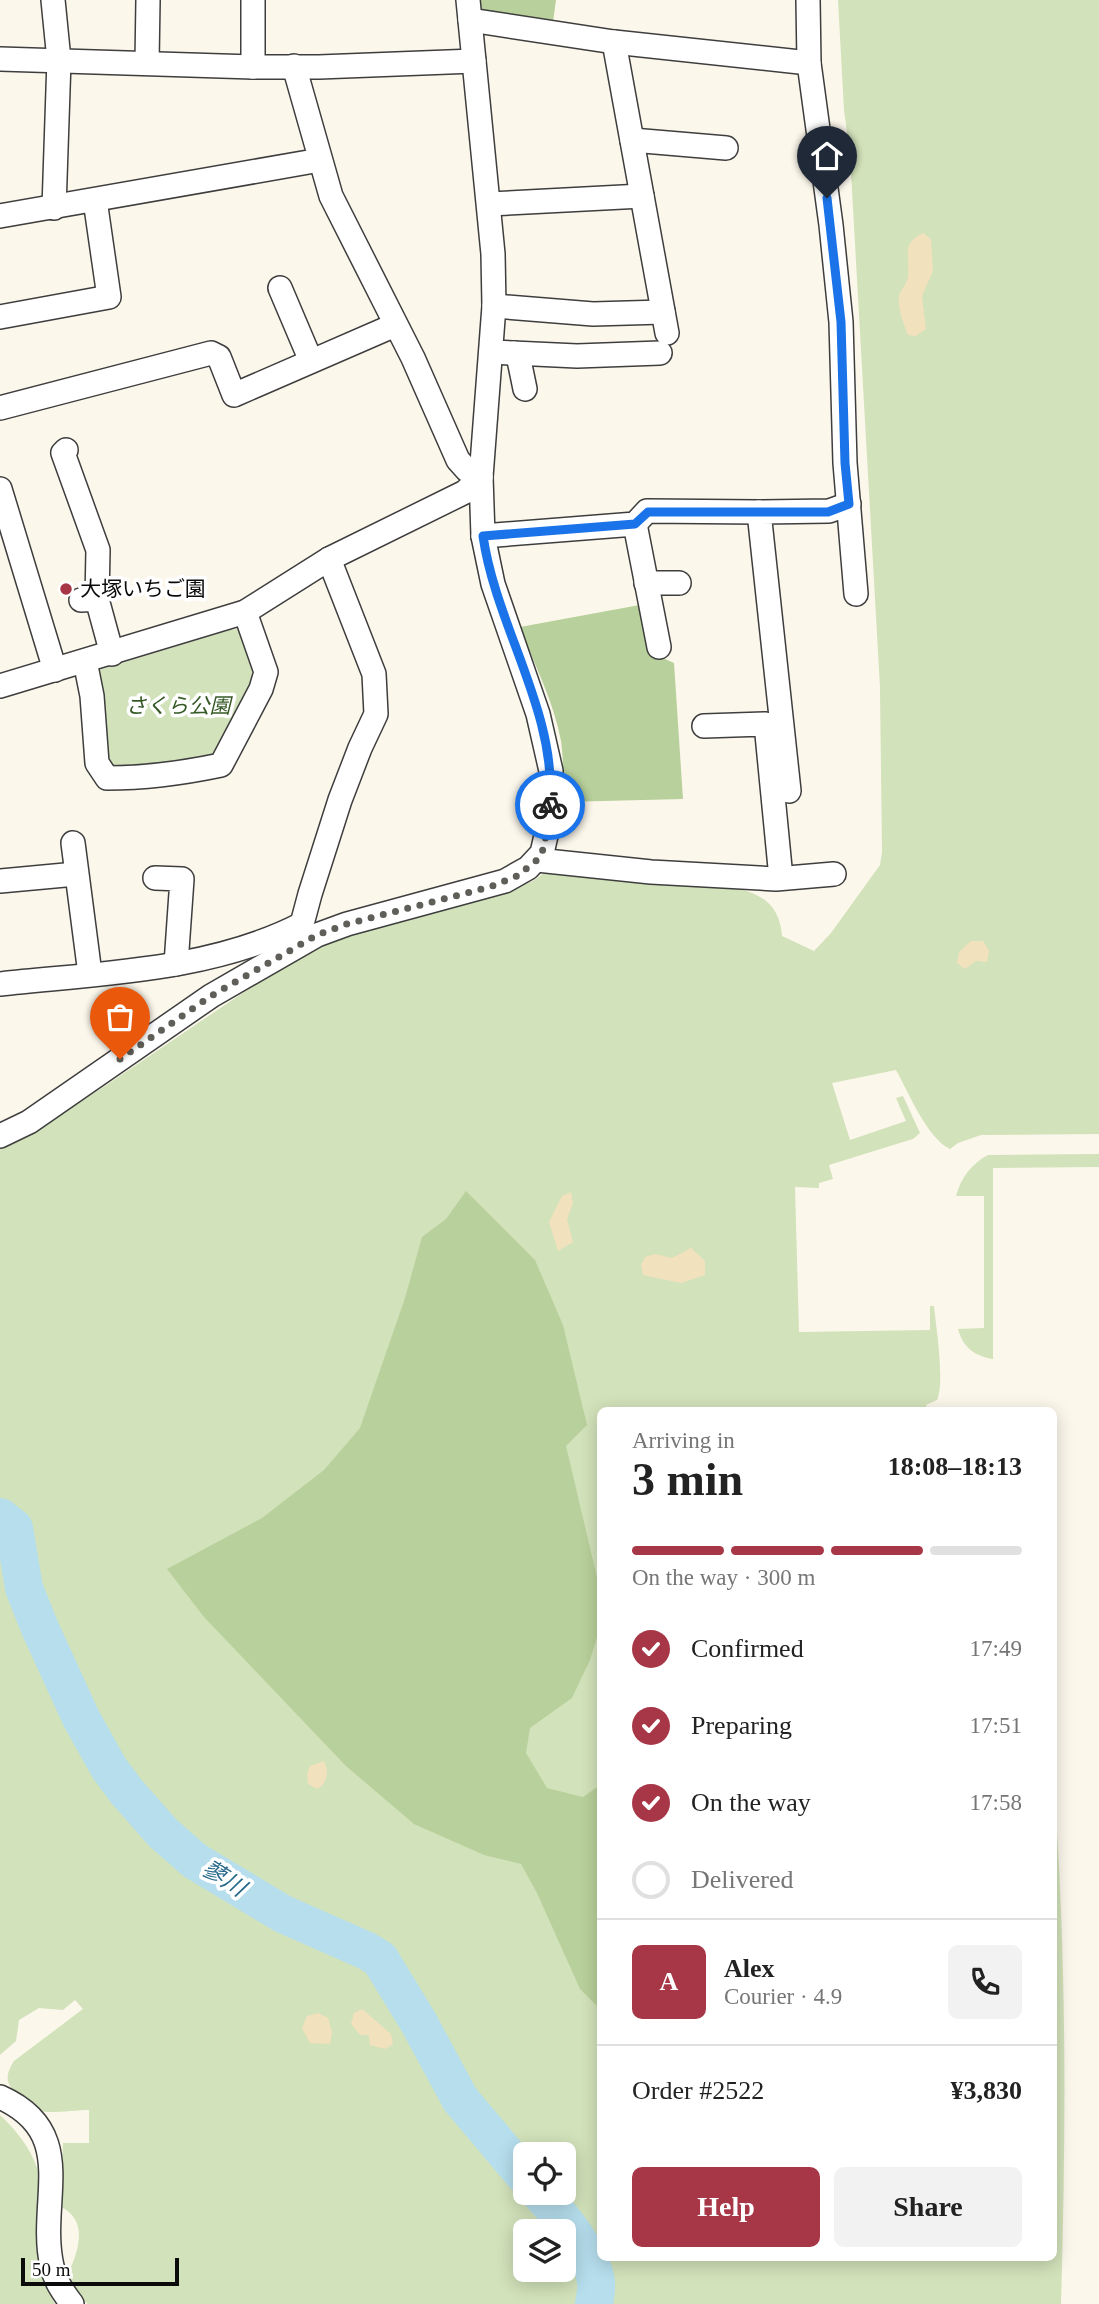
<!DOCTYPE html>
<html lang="en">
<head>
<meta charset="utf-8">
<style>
	:root { --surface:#fff; --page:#f2f2f2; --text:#222; --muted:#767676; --line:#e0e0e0; --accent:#a73647 }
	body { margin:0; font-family:"Times New Roman","Noto Sans JP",serif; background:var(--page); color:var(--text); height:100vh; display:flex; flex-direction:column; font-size:26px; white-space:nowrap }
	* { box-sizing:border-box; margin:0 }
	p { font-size:23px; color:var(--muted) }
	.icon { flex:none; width:38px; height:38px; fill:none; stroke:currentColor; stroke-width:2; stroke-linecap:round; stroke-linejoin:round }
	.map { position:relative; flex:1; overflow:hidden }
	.drawer { position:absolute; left:597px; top:1407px; width:460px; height:854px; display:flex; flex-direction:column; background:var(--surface); border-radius:10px; box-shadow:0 4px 18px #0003 }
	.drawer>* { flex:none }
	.fabs { position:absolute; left:513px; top:2142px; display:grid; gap:14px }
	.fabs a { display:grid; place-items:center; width:63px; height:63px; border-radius:10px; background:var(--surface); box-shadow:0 4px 18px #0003; font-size:35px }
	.scale { position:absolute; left:21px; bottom:18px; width:158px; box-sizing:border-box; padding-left:7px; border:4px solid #0b0b0b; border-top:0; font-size:19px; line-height:24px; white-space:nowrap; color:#0b0b0b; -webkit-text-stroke:5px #fff; paint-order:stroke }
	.pin { position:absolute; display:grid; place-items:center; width:60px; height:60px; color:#fff; margin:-72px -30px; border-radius:50% 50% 50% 0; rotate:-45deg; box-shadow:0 0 7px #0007 }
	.pin .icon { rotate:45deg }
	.courier { position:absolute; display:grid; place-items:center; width:70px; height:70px; margin:-35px; border:5px solid #1a73e8; border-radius:50%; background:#fff; color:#222; box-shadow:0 2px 9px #0007 }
	.summary em { font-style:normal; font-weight:700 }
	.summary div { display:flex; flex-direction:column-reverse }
	.summary { display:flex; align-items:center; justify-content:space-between; height:119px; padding:0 35px }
	h1 { font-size:46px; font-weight:700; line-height:52px }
	.bar { display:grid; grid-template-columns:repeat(4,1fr); gap:10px 7px; align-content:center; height:84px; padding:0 35px }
	.bar i { height:9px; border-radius:5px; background:var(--line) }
	.bar .active { background:var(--accent) }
	.bar p { grid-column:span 4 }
	.line { display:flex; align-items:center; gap:18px; padding:0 35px; border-top:2px solid var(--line) }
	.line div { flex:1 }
	.round { display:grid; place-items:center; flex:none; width:74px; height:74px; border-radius:10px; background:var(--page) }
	ol { padding:0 35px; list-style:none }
	li { display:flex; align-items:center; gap:21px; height:77px }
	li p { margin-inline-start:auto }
	li .icon { padding:7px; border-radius:50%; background:var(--accent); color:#fff; stroke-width:4 }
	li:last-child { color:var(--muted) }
	li i { width:38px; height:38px; border:4px solid var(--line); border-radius:50% }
	.button { display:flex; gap:14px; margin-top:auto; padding:14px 35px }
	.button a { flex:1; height:80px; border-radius:10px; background:var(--accent); color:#fff; font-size:28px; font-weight:700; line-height:80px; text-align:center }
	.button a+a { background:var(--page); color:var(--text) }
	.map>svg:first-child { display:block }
	.green { fill:#d2e2ba; fill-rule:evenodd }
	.forest { fill:#b8d09b }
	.sand { fill:#f2e1bd }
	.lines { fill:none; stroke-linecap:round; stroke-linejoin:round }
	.river { stroke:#b6deed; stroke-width:38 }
	.minor-casing { stroke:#3e3e3e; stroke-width:26 }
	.minor { stroke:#fff; stroke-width:23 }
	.done { stroke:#5f5e59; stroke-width:7; stroke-dasharray:0 12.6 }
	.route { stroke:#1a73e8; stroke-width:9 }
	.poi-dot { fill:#a73647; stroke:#fff; stroke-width:2.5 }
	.labels { text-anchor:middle; stroke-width:7; stroke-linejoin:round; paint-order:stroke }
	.poi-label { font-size:21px; fill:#0b0b0b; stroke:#fff; text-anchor:start }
	.park-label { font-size:21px; font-style:italic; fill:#355924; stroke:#fff }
	.water-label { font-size:23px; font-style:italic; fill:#26698b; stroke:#fff }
</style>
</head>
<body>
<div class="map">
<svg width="1099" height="2304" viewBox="0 0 1099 2304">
	<rect width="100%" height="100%" fill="#fcf7eb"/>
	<!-- green -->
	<g class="green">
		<path d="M838,0H1099V1134L981,1135L958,1143L950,1149C927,1138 909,1093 896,1070L832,1083L850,1140L906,1121L896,1098L903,1096L920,1133L913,1139L903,1142L829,1165L833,1179L819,1183V1188L795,1187L799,1332L930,1330V1306H934C936,1327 945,1382 937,1400L926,1405L928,1410H600V2258H1054V1787C1067,1959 1066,2132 1061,2304H88L82,2300L65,2279C77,2257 91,2221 61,2207L63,2143H89V2110C75,2110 49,2114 39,2111C32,2109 27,2103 21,2098C7,2086 3,2078 14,2061L83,2009L75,2000L63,2010L39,2008L19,2020L16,2041L0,2055V1149L18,1141L105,1086L284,965L346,935L512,890L533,881L548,870L739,889C765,895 780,908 782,936L814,951L831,933L880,865L882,852L880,687L850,155L844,110ZM525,2154H564V2193H525ZM525,2231H564V2270H525Z"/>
		<path d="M239,629C243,641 251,654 252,666C255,687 224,745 209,759L117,771L108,767L96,676L99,670L230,630Z"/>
		<path d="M1099,1154V1167L993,1168V1359C975,1356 963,1348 958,1329L984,1328V1196H956C961,1178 971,1164 988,1155Z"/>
		<path d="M0,2115C15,2129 30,2147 37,2168C41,2182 38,2196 37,2210C35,2244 37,2275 55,2304H0Z"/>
	</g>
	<!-- forest -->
	<g class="forest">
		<polygon points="478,0 556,0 553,22 485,13 479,6"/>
		<path d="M645,604L654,654L674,663L683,799L563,802C563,782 564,762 561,741C554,702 534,664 520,627Z"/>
		<polygon points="466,1191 535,1260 563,1325 587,1425 566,1446 600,1590 600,1628 590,1660 572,1698 530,1728 526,1753 547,1788 583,1797 600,1785 600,2009 580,1989 537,1893 521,1864 484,1855 414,1824 346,1766 204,1617 167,1569 262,1518 324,1470 360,1428 405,1298 422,1237 446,1219"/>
	</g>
	<!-- sand -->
	<g class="sand">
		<path d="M924,233L931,240L933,271L922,296L926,329L916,336L908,335C904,325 897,307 899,296C901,288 908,284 908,275C910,255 901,242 924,233Z"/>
		<polygon points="971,941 983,941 989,951 987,962 976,961 965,969 957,963 959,952"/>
		<polygon points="571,1192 573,1203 567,1219 573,1242 558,1251 549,1222 562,1196"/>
		<polygon points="691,1248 705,1261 705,1275 681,1283 643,1275 641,1265 645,1257 655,1254 672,1258"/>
		<path d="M324,1761C329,1774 328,1780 318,1789L308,1784L307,1774L310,1766Z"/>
		<polygon points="362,2009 391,2034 393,2044 385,2049 370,2045 369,2035 360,2035 351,2024 354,2013"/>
		<polygon points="318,2013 328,2018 332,2032 330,2044 310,2043 302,2028 307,2016"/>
	</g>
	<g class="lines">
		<!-- river -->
		<g class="river">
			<polyline points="0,1517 14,1528 24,1588 39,1626 81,1718 109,1768 126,1791 163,1833 195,1861 283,1914 367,1951 380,1959 419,2023 460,2099 525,2176"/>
			<path d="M540,2193C560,2215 592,2252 596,2282C597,2289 595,2297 594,2304"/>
		</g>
		<defs>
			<g id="minor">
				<polyline points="53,0 59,60 54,208"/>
				<polyline points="808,0 809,63 831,225 841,322 845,463 856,594"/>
				<polyline points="470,20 614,42 809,63"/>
				<polyline points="614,42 667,333"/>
				<polyline points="0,59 253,67 319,67 474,61"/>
				<polyline points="147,62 148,0"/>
				<polyline points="294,66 331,196 413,358 458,460 467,470 481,477"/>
				<polyline points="253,67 253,0"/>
				<polyline points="632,140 726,148"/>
				<polyline points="489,204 642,196"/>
				<polyline points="0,216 320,160"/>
				<polyline points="280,288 311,361"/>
				<polyline points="494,306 593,314 663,312"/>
				<polyline points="0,317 109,297 95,200"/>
				<polyline points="491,352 577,356 660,353"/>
				<polyline points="514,353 519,360 525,389"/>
				<polyline points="0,408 211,353 219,357 234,395 395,325"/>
				<polyline points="66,450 63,453 98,550 97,599"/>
				<polyline points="0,489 55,670"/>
				<polyline points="635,524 659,647"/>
				<polyline points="483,536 635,524 647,511 759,512"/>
				<polyline points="646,583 679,583"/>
				<polyline points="81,600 97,599 112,654"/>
				<path d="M85,661L92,696L97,763L107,778C146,778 183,773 221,765L261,689L266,672L245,612"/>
				<polyline points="0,686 245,612 329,559 465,492 481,477"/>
				<polyline points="704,726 766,724 781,878"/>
				<polyline points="789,791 759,512 829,511 849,504"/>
				<polyline points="73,843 90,974"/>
				<polyline points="537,860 651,872 776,879 834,874"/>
				<polyline points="155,878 182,879 176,964"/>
				<polyline points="0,881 76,874"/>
				<polyline points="291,949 302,924 310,894 340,800 360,748 376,714 374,674 329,559"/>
				<path d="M0,984C101,973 211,971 302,924"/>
				<polyline points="0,1136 29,1122 211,996 317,935 347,924 505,881 528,868 542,853 548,827 551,771 538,714 493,584 483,536 481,477 494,306 493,254 468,0"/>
				<path d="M0,2097C81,2133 37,2201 52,2266C55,2281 63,2292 72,2304"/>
			</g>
		</defs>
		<!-- minor casing -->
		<use href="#minor" class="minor-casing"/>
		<!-- minor -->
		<use href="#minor" class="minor"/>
	</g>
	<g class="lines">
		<!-- done -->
		<polyline class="done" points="120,1059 211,996 317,935 347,924 490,887 517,876 537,860 542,853 548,827 550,805"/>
		<!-- route -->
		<path class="route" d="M550,805C557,711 496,627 483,536L635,524L648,512H828L849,504L845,463L841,322L827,198"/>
	</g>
	<!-- markers -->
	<circle class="poi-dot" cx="66" cy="589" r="7"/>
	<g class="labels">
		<!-- poi labels -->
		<g class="poi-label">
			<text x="80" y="596">大塚いちご園</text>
		</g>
		<!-- park labels -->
		<g class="park-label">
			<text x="178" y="713">さくら公園</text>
		</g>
		<!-- water labels -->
		<g class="water-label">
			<text transform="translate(224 1878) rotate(32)" y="8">蓼川</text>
		</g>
	</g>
</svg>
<div class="fabs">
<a><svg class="icon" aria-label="locate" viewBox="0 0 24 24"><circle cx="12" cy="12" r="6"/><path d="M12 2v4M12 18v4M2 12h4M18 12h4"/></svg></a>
<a><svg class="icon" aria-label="layers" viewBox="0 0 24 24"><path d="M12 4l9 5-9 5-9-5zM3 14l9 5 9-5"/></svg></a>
</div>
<div class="scale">50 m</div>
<div class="pin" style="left:120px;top:1059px;background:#ea580c"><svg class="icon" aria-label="bag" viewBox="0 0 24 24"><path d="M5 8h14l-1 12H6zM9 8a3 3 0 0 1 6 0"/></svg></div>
<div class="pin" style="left:827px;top:198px;background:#1f2937"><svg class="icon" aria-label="home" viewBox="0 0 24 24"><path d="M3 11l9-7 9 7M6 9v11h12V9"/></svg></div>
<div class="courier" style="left:550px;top:805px"><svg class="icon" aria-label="bike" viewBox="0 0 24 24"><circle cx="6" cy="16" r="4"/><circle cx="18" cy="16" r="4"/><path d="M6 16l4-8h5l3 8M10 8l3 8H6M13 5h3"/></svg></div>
<section class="drawer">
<div class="summary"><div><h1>3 min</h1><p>Arriving in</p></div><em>18:08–18:13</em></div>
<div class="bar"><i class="active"></i><i class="active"></i><i class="active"></i><i></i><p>On the way · 300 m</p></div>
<ol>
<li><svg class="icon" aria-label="check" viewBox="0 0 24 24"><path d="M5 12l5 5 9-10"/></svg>Confirmed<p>17:49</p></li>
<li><svg class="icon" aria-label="check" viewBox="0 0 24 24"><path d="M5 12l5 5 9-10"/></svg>Preparing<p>17:51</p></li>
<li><svg class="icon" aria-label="check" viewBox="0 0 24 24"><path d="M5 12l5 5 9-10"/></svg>On the way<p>17:58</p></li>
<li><i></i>Delivered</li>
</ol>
<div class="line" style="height:126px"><b class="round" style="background:var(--accent);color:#fff">A</b><div><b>Alex</b><p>Courier · 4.9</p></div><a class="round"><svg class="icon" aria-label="phone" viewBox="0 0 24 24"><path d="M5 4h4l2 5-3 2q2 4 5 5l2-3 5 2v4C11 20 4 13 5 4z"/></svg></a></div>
<div class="line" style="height:91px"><div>Order #2522</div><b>¥3,830</b></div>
<div class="button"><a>Help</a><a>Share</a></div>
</section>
</div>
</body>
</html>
